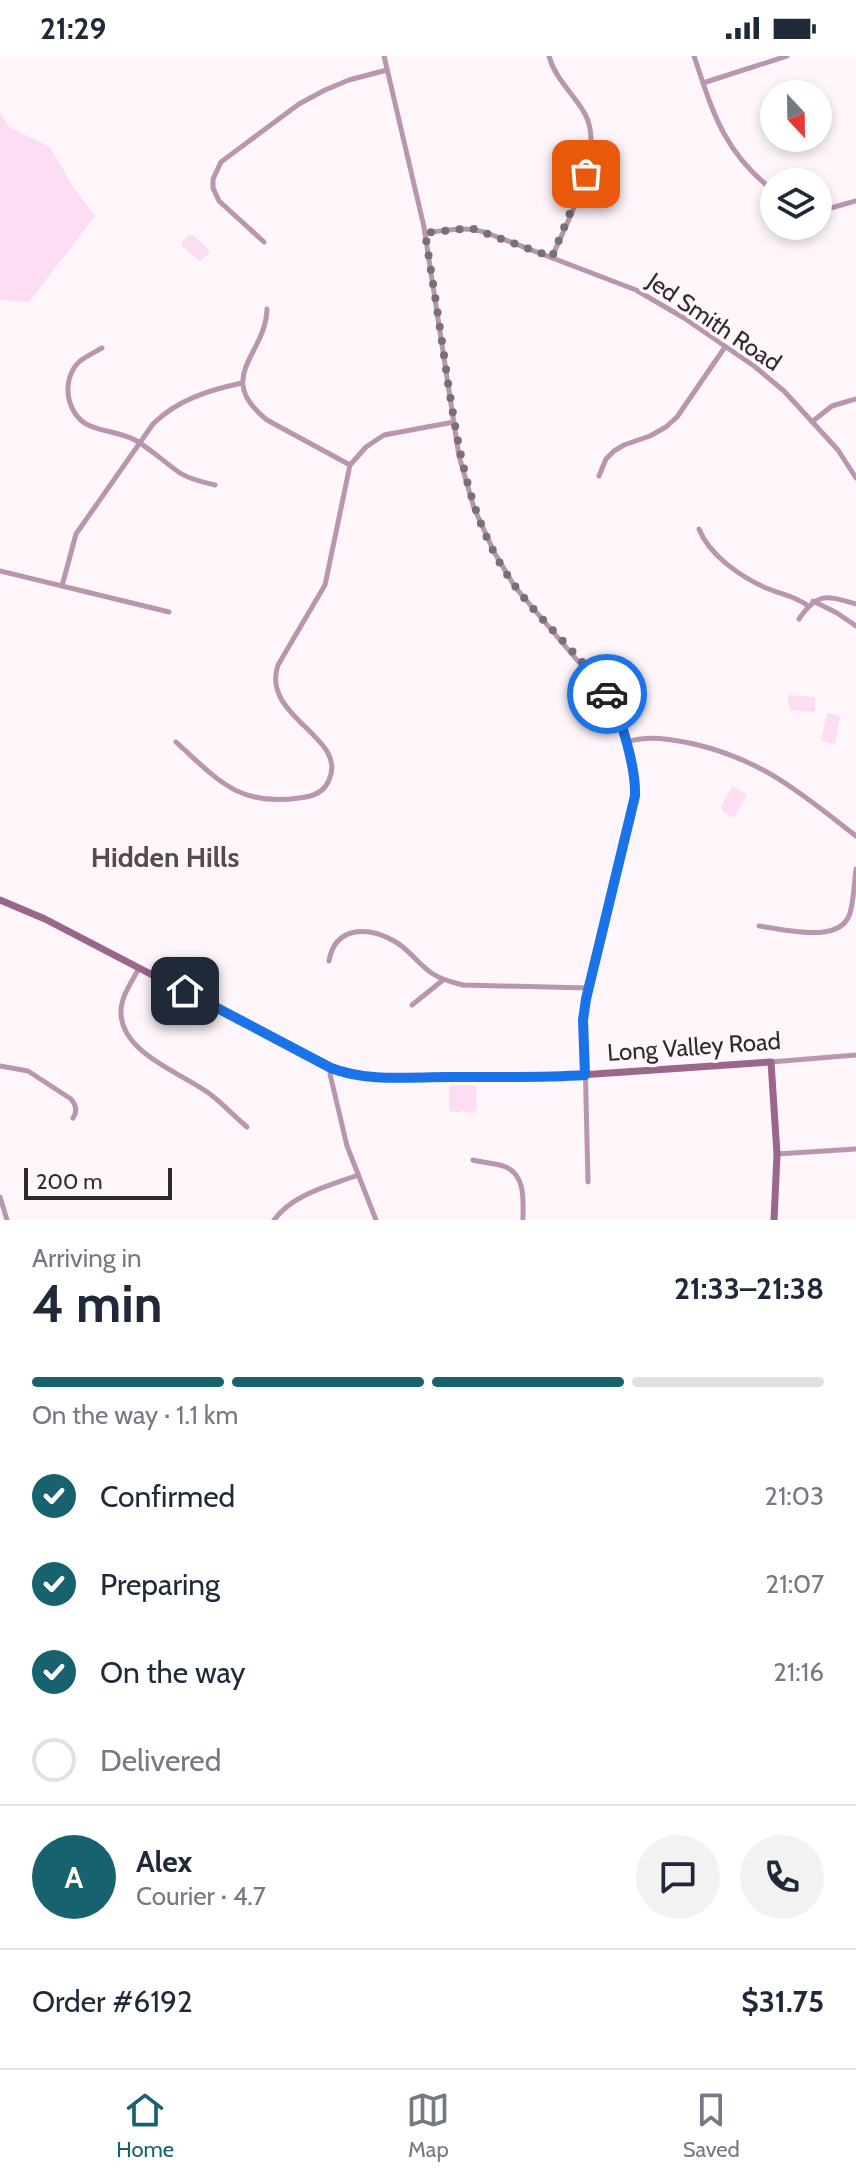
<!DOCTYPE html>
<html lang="en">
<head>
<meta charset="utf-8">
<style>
	:root { --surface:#fff; --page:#f2f2f3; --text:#1f2937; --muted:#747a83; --line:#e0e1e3; --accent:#17626f }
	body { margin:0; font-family:Cabin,sans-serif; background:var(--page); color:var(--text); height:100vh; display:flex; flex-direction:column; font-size:30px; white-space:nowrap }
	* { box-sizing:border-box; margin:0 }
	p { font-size:26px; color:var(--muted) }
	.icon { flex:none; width:44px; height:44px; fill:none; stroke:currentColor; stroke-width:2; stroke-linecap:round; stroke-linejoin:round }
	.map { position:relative; height:1164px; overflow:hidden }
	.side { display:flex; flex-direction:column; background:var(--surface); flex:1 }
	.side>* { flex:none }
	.needle { width:52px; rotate:158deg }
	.controls { position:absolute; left:760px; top:24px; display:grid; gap:16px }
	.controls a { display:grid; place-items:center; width:72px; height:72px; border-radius:50%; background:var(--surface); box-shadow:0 4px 12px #0003; font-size:40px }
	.scale { position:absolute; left:24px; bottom:20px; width:148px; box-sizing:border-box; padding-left:8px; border:4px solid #2f2a2e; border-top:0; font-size:22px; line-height:28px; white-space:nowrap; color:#2f2a2e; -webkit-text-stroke:6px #fef6fb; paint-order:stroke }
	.pin { position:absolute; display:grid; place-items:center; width:68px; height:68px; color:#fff; margin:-34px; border-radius:16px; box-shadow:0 4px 12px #0006 }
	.courier { position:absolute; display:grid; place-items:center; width:80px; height:80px; margin:-40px; border:6px solid #1a73e8; border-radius:50%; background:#fff; color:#222; box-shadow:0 2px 10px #0007 }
	.head em { font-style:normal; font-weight:700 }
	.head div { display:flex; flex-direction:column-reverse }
	.head { display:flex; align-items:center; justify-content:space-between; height:136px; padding:0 32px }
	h1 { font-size:52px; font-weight:700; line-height:60px }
	.bar { display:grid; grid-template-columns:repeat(4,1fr); gap:12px 8px; align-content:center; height:96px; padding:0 32px }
	.bar i { height:10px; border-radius:6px; background:var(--line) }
	.bar .active { background:var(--accent) }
	.bar p { grid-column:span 4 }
	.line { display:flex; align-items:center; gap:20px; padding:0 32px; border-top:2px solid var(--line) }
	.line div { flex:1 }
	.round { display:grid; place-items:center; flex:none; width:84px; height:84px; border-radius:42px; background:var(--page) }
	ol { padding:0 32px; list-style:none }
	li { display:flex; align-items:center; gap:24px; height:88px }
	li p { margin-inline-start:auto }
	li .icon { padding:8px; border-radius:50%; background:var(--accent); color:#fff; stroke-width:4 }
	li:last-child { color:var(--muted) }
	li i { width:44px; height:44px; border:4px solid var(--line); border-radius:50% }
	.status { display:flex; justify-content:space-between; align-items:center; height:56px; padding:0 40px; background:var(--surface); direction:ltr }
	.status svg { height:22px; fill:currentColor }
	.dock { display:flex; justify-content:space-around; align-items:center; height:112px; border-top:2px solid var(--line); background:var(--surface); font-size:22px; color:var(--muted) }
	.dock a { display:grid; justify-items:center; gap:4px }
	.dock .active { color:var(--accent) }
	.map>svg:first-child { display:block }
	.green { fill:#fdddf3 }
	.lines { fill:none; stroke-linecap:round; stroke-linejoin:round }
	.street { stroke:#ba95af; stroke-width:5 }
	.secondary { stroke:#9a668c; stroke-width:7 }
	.done { stroke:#777176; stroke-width:8; stroke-dasharray:0 14.4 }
	.route { stroke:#1a73e8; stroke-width:10 }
	.labels { text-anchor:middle; stroke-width:7; stroke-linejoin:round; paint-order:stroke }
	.street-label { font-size:24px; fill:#2f2a2e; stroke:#fef6fb }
	.quarter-label { font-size:28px; font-weight:bold; fill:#554a51; stroke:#fef6fb }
</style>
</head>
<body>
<div class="status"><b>21:29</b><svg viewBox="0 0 49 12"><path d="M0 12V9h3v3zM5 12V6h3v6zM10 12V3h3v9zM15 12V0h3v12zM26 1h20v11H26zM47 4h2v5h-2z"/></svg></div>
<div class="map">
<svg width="856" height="1164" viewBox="0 0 856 1164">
	<rect width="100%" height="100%" fill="#fef6fb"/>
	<!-- green -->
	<g class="green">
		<polygon points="0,56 9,71 50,91 74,132 95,160 29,246 0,244"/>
		<polygon points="189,179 193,179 209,194 209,197 201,205 198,204 182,190 182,186"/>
		<polygon points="789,639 815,641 815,656 790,654 787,641"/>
		<polygon points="827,657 838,659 840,662 835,688 821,685"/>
		<polygon points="732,730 747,738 734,762 723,756 721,751"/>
		<polygon points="452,1029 474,1029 476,1031 477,1054 474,1057 465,1056 463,1054 461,1056 452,1056 449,1054 449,1031"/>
	</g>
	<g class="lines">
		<!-- street -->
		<g class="street">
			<path d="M384,0L424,171L459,400L474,452L494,496L515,531L611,644C624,673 639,717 634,749L584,957L588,1126"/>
			<path d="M549,0C555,23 574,38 585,58C606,97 568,163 552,201"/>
			<path d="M694,0C713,57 724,97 774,135"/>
			<polyline points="703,27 787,0"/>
			<polyline points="818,153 827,153 856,145"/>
			<path d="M425,177C447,174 465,170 487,177L636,234L684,262L754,310L784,335L838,394L856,422"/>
			<polyline points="264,186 219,145 213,132 213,123 221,106 299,48 325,34 349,24 387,14"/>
			<path d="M267,253C266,299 213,321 267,364L350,409"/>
			<path d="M102,292C95,296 87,300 80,305C61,322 65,357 88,369C103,376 120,376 135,384C151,393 165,407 180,417C191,424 203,426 215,429"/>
			<polyline points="813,365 832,350 856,343"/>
			<polyline points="599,420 606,403 614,395 624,389 650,380 666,371 677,361 725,291"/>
			<path d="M699,473C709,499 741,521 766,532C780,538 796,540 808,550"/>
			<polyline points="0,515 169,556"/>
			<path d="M62,530L76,478L153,368C177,344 209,334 242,327"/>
			<polyline points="813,545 837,557 856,570"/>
			<path d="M799,563C818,535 827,540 856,548"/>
			<path d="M176,686C217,723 238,751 299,742C311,741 324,737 329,724C349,681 260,661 278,609L325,529L350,409L366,391L384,379L454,366"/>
			<path d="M626,686C649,679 670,683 694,688C763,704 802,738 856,780"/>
			<path d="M759,870C784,873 841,889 850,857C854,843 854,828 856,813"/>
			<path d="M329,905C335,870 368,870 394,885C409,893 419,909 433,918C442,924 452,926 463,929L588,932"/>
			<path d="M139,912C132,926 120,941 121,958C123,998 182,1017 210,1038C223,1048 234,1060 247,1071"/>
			<polyline points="412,949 443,924"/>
			<polyline points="771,1006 856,999"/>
			<path d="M0,1010L28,1015L71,1043C76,1049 78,1055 73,1062"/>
			<polyline points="331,1012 330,1018 347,1090 376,1164"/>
			<polyline points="777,1098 856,1093"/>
			<path d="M473,1104C484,1107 496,1107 506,1111C526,1120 523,1145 523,1164"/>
			<polyline points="0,1141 7,1164"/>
			<path d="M274,1164C293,1138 329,1130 358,1119"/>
		</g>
		<!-- secondary -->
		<polyline class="secondary" points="0,844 45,863 331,1012 346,1018 366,1021 551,1021 771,1006 777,1098 774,1164"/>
	</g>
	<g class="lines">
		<!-- done -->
		<path class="done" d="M586,118L552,201L471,172L425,177C433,227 441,277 448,327C459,395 469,459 506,517C535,562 578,595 607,638"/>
		<!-- route -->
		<path class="route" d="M185,935L331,1012C367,1026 409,1021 448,1021C493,1021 539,1022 585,1019L583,964L586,943L635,740C636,714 622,660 607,638"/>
	</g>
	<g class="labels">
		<!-- street labels -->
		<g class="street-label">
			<text transform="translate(714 266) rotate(34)" y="8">Jed Smith Road</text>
			<text transform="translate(694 991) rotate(-4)" y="8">Long Valley Road</text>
		</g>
		<!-- quarter labels -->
		<g class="quarter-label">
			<text x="165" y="811">Hidden Hills</text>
		</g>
	</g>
</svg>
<div class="controls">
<a><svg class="needle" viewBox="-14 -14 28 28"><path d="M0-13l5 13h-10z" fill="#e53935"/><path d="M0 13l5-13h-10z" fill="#747a83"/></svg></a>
<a><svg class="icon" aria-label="layers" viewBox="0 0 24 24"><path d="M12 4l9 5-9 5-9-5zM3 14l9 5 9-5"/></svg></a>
</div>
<div class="scale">200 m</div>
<div class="pin" style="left:586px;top:118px;background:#ea580c"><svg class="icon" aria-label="bag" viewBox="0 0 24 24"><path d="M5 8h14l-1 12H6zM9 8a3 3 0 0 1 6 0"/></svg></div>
<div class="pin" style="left:185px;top:935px;background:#1f2937"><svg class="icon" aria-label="home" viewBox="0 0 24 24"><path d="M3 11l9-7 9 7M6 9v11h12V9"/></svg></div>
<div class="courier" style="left:607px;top:638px"><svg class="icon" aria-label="car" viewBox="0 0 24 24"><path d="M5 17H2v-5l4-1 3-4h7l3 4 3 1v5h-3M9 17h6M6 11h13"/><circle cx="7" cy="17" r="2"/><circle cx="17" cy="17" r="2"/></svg></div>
</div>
<section class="side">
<div class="head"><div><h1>4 min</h1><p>Arriving in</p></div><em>21:33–21:38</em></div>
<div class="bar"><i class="active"></i><i class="active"></i><i class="active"></i><i></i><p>On the way · 1.1 km</p></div>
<ol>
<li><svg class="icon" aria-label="check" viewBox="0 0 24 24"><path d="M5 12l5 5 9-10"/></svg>Confirmed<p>21:03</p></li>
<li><svg class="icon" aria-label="check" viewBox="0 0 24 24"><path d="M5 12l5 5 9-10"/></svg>Preparing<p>21:07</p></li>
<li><svg class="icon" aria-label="check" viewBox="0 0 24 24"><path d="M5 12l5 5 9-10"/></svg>On the way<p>21:16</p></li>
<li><i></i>Delivered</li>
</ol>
<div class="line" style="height:144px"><b class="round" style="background:var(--accent);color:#fff">A</b><div><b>Alex</b><p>Courier · 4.7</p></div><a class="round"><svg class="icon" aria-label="chat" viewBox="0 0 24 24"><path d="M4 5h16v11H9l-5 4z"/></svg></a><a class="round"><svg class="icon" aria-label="phone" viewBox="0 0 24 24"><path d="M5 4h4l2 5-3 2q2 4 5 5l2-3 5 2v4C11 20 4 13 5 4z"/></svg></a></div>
<div class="line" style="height:104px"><div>Order #6192</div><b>$31.75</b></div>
</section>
<nav class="dock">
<a class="active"><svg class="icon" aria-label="home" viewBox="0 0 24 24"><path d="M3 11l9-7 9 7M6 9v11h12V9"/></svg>Home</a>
<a><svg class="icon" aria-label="map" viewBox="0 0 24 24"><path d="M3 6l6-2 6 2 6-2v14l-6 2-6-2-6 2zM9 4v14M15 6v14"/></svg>Map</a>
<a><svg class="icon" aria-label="saved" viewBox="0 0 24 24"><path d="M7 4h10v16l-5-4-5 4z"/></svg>Saved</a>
</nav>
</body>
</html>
